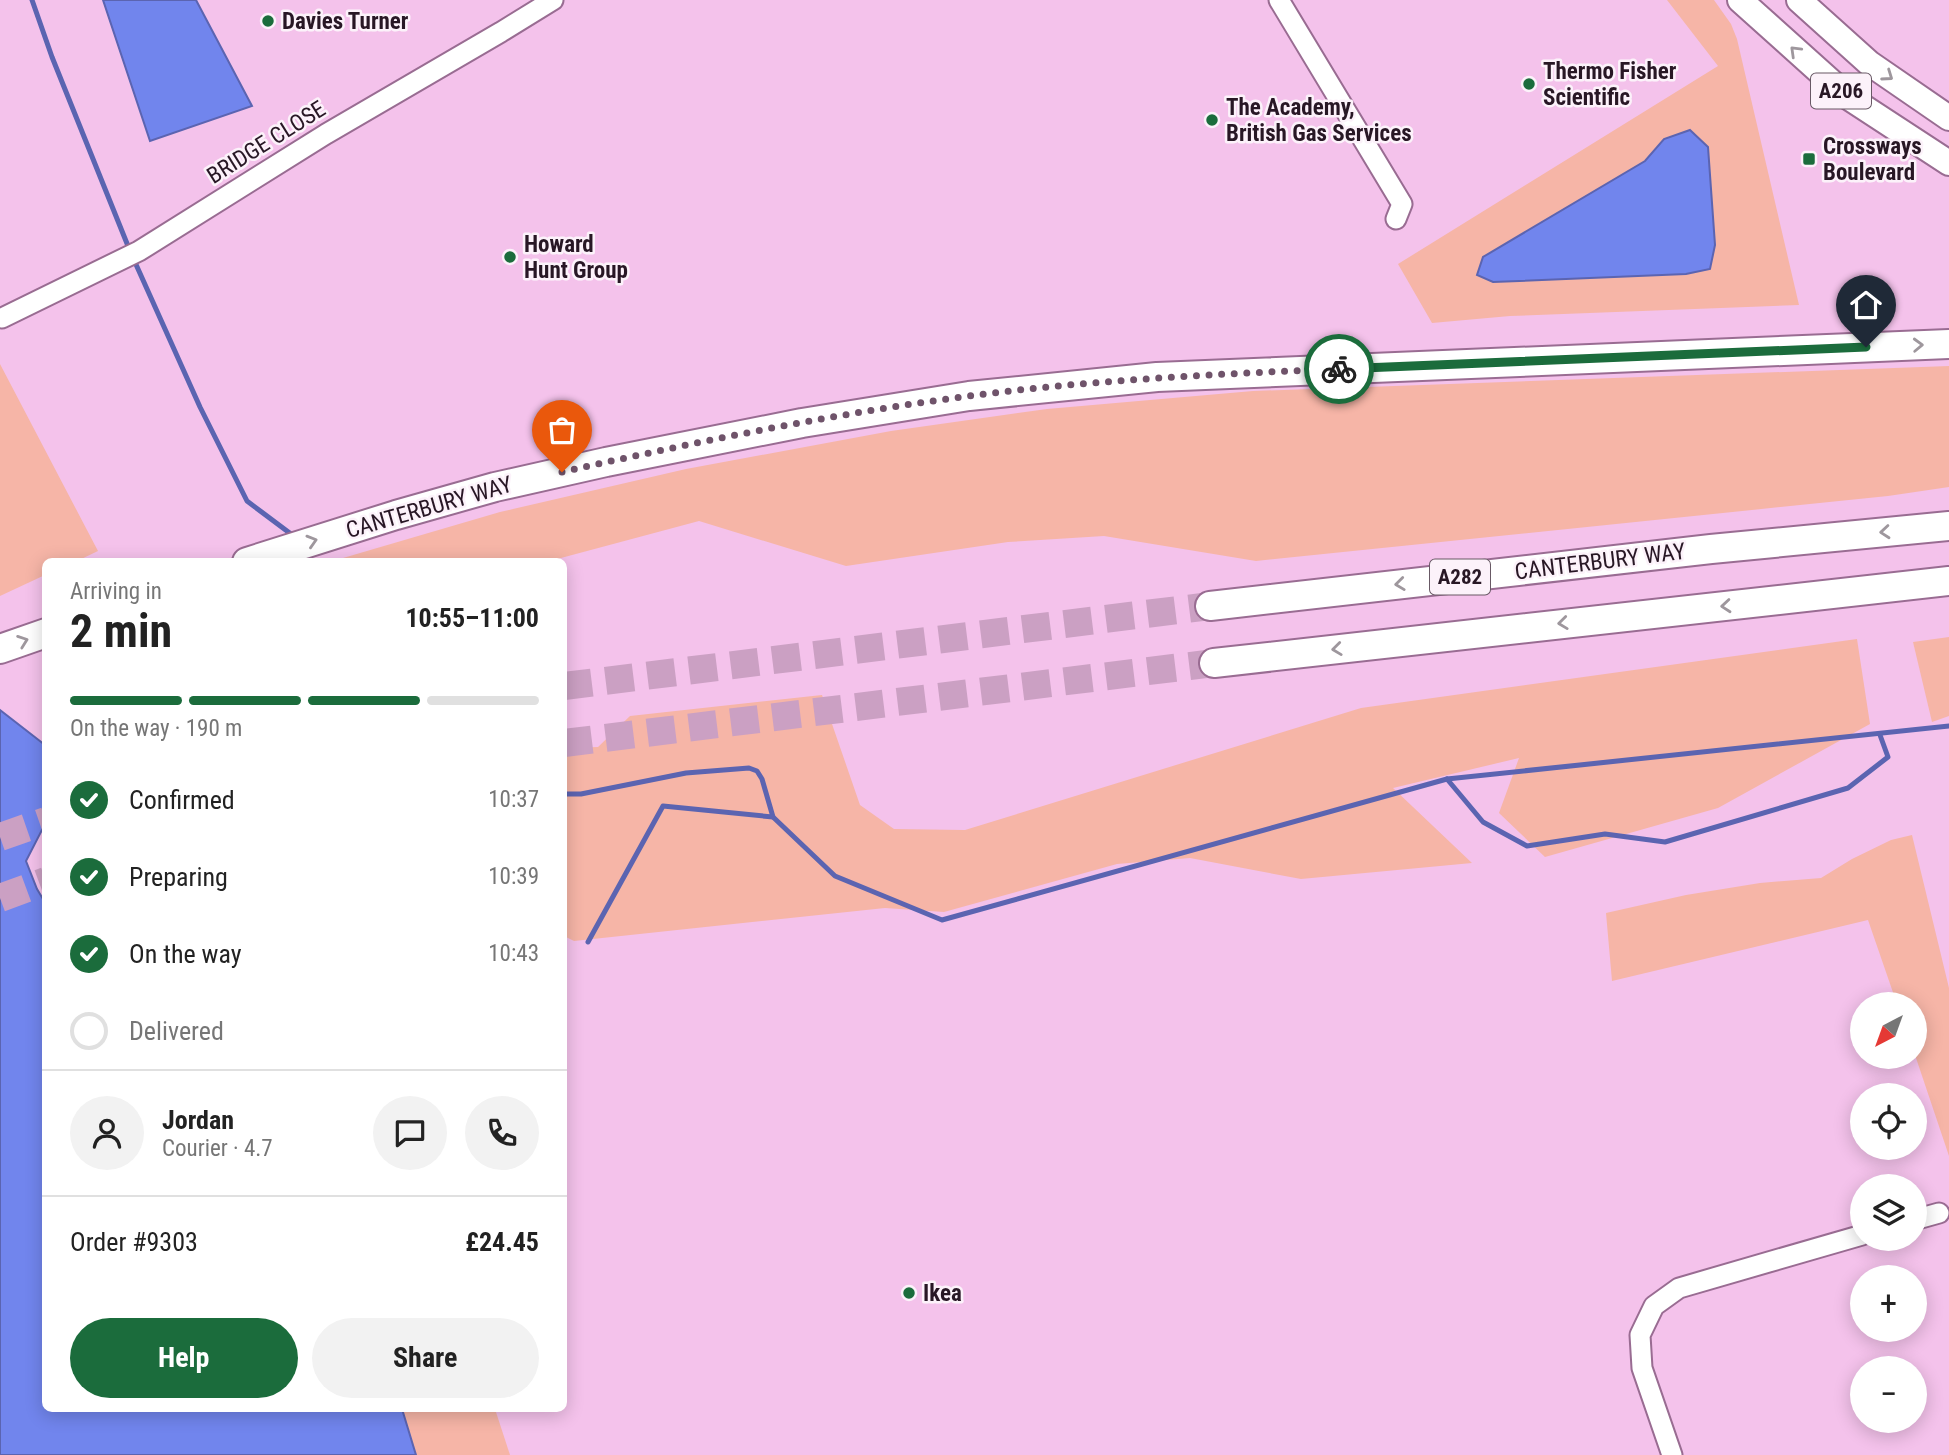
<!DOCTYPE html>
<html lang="en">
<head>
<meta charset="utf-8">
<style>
	:root { --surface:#fff; --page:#f2f2f2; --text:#222; --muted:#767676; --line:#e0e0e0; --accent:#1b6c3c }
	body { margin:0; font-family:"Roboto Condensed",sans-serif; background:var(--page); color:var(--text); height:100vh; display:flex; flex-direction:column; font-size:26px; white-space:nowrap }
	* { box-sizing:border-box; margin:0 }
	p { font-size:23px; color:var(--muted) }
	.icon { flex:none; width:38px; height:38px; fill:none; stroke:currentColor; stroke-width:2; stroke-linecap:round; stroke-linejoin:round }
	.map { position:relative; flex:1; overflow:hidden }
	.panel { position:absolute; left:42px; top:558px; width:525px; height:854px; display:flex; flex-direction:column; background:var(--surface); border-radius:10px; box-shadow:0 4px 18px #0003 }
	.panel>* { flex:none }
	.needle { width:46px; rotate:221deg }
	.tools { position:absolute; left:1850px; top:992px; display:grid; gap:14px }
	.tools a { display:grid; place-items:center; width:77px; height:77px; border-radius:50%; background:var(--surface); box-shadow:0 4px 18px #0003; font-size:35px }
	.pin { position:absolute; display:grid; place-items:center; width:60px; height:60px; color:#fff; margin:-72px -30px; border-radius:50% 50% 50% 0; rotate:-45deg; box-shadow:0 0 7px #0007 }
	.pin .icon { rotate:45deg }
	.courier { position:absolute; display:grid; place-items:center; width:70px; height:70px; margin:-35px; border:5px solid #1b6c3c; border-radius:50%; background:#fff; color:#222; box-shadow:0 2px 9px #0007 }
	.head em { font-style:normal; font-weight:700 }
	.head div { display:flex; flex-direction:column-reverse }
	.head { display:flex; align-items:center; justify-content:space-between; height:119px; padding:0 28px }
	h1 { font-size:46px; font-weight:700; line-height:52px }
	.bar { display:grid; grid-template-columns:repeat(4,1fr); gap:10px 7px; align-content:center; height:84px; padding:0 28px }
	.bar i { height:9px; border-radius:5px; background:var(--line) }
	.bar .on { background:var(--accent) }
	.bar p { grid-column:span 4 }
	.line { display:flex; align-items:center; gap:18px; padding:0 28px; border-top:2px solid var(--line) }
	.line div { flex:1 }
	.round { display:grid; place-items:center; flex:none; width:74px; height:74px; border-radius:37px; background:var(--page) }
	ol { padding:0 28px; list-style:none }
	li { display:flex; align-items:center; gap:21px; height:77px }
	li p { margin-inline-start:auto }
	li .icon { padding:7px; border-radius:50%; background:var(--accent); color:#fff; stroke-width:4 }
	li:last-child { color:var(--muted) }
	li i { width:38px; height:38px; border:4px solid var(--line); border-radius:50% }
	.cta { display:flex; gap:14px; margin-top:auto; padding:14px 28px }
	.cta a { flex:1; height:80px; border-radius:42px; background:var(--accent); color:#fff; font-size:28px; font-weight:700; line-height:80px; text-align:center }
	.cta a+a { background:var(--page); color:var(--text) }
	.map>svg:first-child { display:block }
	.green { fill:#f6b5a7 }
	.water { fill:#7185ed; stroke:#5b64b1; stroke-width:2 }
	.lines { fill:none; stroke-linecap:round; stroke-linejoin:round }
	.stream { stroke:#5b64b1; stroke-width:5 }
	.highway-tunnel { stroke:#cba0c3; stroke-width:28; stroke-dasharray:28 14; stroke-linecap:butt }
	.minor-casing { stroke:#996c92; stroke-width:23 }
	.major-casing { stroke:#996c92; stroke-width:28 }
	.highway-casing { stroke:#996c92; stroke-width:32 }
	.minor { stroke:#fff; stroke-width:19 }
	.major { stroke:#fff; stroke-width:24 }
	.highway { stroke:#fff; stroke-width:28 }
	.oneway { stroke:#9e979d }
	.done { stroke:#6f536a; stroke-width:7; stroke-dasharray:0 12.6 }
	.route { stroke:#1b6c3c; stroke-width:9 }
	.poi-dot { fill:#1b6c3c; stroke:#fcf2fa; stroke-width:2.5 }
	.labels { text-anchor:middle; stroke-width:5; stroke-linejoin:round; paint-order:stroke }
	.shield { fill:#fcf2fa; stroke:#685965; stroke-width:2 }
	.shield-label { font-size:21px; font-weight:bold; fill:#281725 }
	.poi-label { font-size:23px; font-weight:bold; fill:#281725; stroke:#fcf2fa; text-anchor:start }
	.street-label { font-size:23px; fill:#281725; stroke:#fcf2fa }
</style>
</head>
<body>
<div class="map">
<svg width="1949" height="1455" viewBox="0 0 1949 1455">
	<rect width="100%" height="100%" fill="#f4c2eb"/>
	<!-- green -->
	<g class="green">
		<polygon points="1667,0 1714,0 1731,24 1737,39 1799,305 1510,316 1432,323 1398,264 1718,66"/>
		<polygon points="0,364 98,551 75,562 46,562 45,575 0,596"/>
		<polygon points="1949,366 1949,487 1888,496 1256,561 1104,536 1008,542 846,566 699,521 546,562 344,562 343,558 500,512 686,469 891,431 1047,409 1253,391"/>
		<polygon points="1949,637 1949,716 1932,722 1913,642"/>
		<polygon points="1857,639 1870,724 1718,808 1545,857 1499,813 1519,758 1393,788 1472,863 1301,879 1190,858 1117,864 944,912 885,908 574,941 564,936 564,748 598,747 630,716 822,695 860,805 894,829 965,830 1361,708"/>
		<polygon points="1912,835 1949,988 1949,1156 1915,1055 1914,1004 1897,1004 1868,920 1612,981 1606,913 1686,895 1760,883 1821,878 1852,859 1891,840"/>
		<polygon points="123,1409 495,1409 510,1455 139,1455"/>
	</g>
	<!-- water -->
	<g class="water">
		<polygon points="103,0 196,0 252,106 150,141"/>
		<polygon points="1690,130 1708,147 1715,245 1710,269 1686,274 1493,282 1477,275 1483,257 1645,161 1664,139"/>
		<polygon points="0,710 45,745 45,824 26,861 37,889 46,904 46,1409 402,1409 416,1455 0,1455"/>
	</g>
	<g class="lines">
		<!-- stream -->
		<g class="stream">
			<polyline points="32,0 52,57 130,251"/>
			<polyline points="134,260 200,407 247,501 295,537"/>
			<polyline points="1447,779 1483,822 1527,846 1605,834 1665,842 1848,788 1888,757 1880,735"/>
			<polyline points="564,794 581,794 686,773 749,768 757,771 762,779 773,817 835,876 942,920 1447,779 1949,726"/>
			<polyline points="588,942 663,806 773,817"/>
		</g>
		<!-- highway-tunnel -->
		<g class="highway-tunnel">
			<polyline points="564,686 1210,606"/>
			<polyline points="564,743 1214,663"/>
			<polyline points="0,837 46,821"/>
			<polyline points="0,898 46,881"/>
		</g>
		<defs>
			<g id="minor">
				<polyline points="1279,0 1402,204 1396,219"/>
				<polyline points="2,318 139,251 326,134 501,32 553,0"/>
				<polyline points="1914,1220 1939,1213"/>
				<polyline points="1672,1455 1642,1368 1640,1335 1654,1306 1679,1288 1862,1235"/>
			</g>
			<g id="major">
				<polyline points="1740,0 1848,97 1949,163"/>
				<polyline points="1799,0 1869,63 1949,118"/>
			</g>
			<g id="highway">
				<polyline points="247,562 396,515 495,487 606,462 802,423 969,396 1157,377 1949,344"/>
				<polyline points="1210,606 1711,549 1949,526"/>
				<polyline points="0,649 46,633"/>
				<polyline points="1214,663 1949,581"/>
			</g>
		</defs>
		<!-- minor casing -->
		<use href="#minor" class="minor-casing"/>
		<!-- major casing -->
		<use href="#major" class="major-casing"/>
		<!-- highway casing -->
		<use href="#highway" class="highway-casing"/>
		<!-- minor -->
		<use href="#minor" class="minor"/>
		<!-- major -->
		<use href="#major" class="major"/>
		<!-- highway -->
		<use href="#highway" class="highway"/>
	</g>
	<!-- one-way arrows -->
	<defs><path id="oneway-chevron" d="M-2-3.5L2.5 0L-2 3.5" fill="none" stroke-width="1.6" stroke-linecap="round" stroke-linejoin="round" transform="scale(1.75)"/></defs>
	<g class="oneway">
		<use href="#oneway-chevron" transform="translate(1795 51) rotate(-136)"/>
		<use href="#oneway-chevron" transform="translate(1888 76) rotate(35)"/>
		<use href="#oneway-chevron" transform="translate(1918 345) rotate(-2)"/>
		<use href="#oneway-chevron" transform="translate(1885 532) rotate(175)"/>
		<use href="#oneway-chevron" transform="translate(312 541) rotate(-17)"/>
		<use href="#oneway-chevron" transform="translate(1400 584) rotate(173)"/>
		<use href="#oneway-chevron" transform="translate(1726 606) rotate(175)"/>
		<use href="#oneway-chevron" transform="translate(1563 623) rotate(173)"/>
		<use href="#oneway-chevron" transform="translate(23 641) rotate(-20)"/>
		<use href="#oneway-chevron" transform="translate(1337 649) rotate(173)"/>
	</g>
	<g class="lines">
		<!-- done -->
		<path class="done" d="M562,472C696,442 832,414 969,396C1092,380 1215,374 1339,369"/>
		<!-- route -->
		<polyline class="route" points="1339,369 1866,347"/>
	</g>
	<!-- markers -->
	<g class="poi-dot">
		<circle cx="268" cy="21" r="7"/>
		<circle cx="1529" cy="84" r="7"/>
		<circle cx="1212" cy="120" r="7"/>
		<rect x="1802" y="152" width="14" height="14" rx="3.5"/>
		<circle cx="510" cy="257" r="7"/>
		<circle cx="909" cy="1293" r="7"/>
	</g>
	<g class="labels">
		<!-- shield labels -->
		<g class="shield">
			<rect x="1811" y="73.5" width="60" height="35" rx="5"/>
			<rect x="1430" y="559.5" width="60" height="35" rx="5"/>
		</g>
		<g class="shield-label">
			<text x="1841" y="98">A206</text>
			<text x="1460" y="584">A282</text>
		</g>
		<!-- poi labels -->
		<g class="poi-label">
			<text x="282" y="29">Davies Turner</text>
			<text x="1543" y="79">Thermo Fisher<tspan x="1543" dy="26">Scientific</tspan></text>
			<text x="1226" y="115">The Academy,<tspan x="1226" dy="26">British Gas Services</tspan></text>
			<text x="1823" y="154">Crossways<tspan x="1823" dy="26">Boulevard</tspan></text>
			<text x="524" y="252">Howard<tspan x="524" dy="26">Hunt Group</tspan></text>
			<text x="923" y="1301">Ikea</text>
		</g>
		<!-- street labels -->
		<g class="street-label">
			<text transform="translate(266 142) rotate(-32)" y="8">BRIDGE CLOSE</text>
			<text transform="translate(429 507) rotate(-16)" y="8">CANTERBURY WAY</text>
			<text transform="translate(1600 561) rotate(-7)" y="8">CANTERBURY WAY</text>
		</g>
	</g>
</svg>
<div class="tools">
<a><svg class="needle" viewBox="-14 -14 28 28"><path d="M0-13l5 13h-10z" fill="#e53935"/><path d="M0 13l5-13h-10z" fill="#767676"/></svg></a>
<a><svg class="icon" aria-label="locate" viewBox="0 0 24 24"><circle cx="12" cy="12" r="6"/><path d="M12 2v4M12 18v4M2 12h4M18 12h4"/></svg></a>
<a><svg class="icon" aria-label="layers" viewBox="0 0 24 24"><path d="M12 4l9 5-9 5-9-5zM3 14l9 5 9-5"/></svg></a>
<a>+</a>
<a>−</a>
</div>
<div class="pin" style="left:562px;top:472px;background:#ea580c"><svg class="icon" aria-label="bag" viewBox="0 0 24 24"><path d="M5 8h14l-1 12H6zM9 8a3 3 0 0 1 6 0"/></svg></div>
<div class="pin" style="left:1866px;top:347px;background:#1f2937"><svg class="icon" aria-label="home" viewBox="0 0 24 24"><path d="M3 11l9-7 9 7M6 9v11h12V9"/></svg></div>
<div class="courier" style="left:1339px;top:369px"><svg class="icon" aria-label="bike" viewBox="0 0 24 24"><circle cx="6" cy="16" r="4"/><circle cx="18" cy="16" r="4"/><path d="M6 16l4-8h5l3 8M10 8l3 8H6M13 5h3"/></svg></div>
<section class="panel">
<div class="head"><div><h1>2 min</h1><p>Arriving in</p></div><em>10:55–11:00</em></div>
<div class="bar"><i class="on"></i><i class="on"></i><i class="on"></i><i></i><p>On the way · 190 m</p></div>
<ol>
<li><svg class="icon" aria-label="check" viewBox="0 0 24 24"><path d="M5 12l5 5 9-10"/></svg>Confirmed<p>10:37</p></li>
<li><svg class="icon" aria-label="check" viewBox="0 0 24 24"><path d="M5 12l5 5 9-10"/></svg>Preparing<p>10:39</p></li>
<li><svg class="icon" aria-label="check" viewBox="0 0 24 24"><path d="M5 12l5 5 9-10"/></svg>On the way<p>10:43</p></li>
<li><i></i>Delivered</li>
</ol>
<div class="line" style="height:126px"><a class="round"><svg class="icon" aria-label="person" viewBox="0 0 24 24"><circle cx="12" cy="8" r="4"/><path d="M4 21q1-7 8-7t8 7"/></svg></a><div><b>Jordan</b><p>Courier · 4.7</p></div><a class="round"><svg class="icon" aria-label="chat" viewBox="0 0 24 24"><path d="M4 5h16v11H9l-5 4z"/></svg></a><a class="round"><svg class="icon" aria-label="phone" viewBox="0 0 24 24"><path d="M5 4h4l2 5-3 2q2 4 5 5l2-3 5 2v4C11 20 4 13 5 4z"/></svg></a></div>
<div class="line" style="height:91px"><div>Order #9303</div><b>£24.45</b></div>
<div class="cta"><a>Help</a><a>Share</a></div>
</section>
</div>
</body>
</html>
